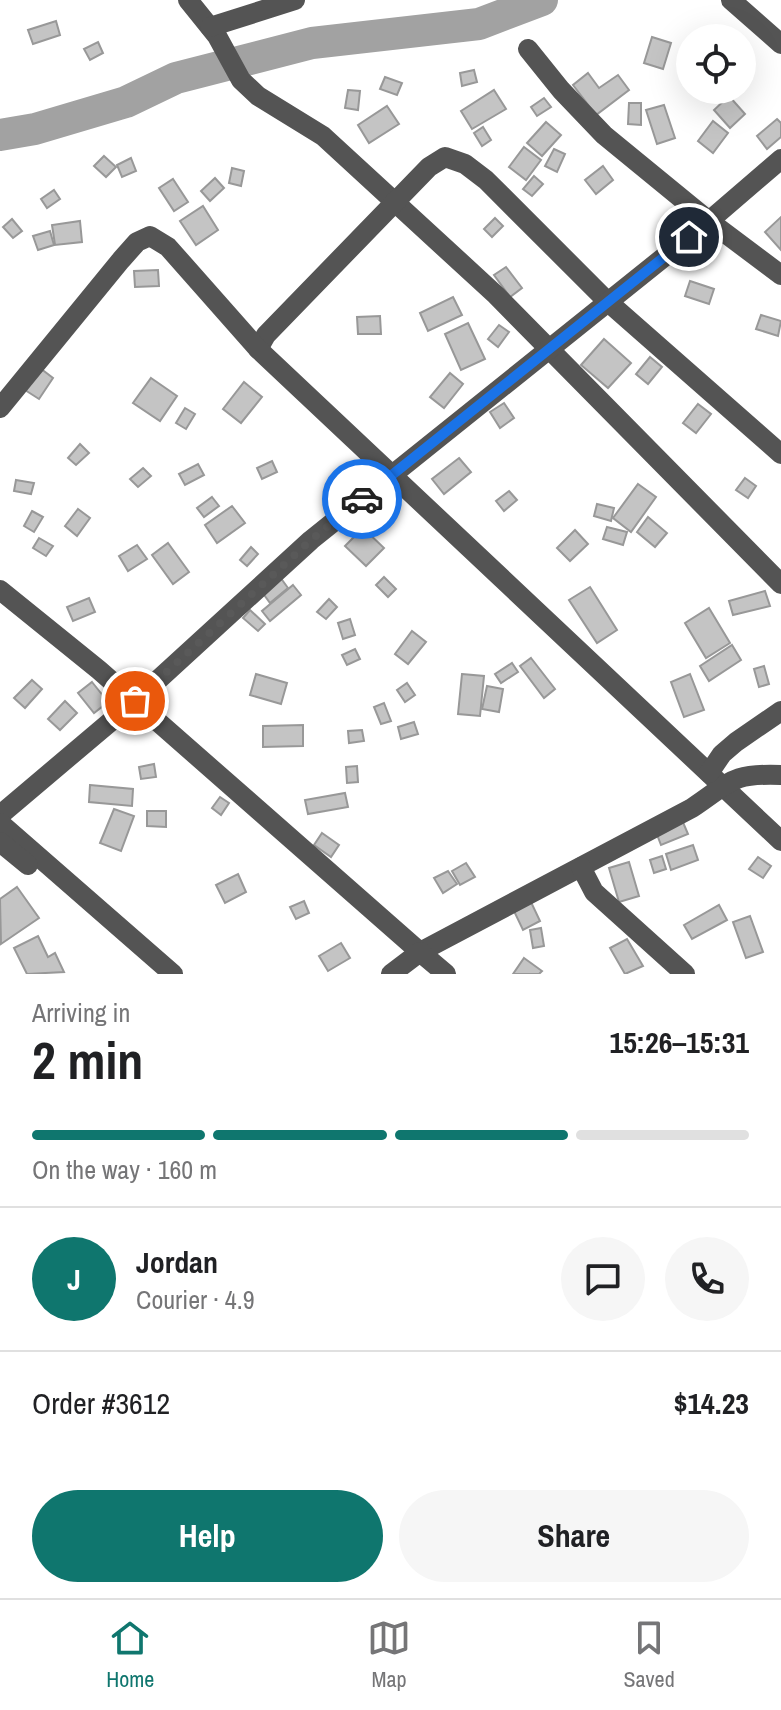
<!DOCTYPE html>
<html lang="en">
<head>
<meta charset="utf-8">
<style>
	:root { --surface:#fff; --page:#f6f6f6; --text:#202124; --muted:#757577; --line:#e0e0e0; --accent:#0f766e }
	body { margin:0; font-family:"Archivo Narrow",sans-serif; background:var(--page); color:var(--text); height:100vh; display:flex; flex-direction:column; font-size:30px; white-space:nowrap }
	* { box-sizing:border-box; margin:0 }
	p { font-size:26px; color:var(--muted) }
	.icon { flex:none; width:44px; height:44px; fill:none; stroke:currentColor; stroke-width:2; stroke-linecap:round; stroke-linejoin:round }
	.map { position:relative; height:974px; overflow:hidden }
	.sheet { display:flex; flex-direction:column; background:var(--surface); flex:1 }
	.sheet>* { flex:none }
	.buttons { position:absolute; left:676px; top:24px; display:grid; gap:16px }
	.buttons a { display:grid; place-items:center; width:80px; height:80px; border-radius:50%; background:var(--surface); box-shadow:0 8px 32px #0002; font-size:40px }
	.pin { position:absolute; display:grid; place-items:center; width:68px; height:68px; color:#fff; margin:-34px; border:4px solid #fff; border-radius:50%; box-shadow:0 2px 8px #0007 }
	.courier { position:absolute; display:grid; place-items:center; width:80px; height:80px; margin:-40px; border:6px solid #1a73e8; border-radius:50%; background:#fff; color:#222; box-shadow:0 2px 10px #0007 }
	.headline em { font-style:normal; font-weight:800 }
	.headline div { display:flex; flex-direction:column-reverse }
	.headline { display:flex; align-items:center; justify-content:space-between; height:136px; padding:0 32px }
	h1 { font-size:52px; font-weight:800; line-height:60px }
	.bar { display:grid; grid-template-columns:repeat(4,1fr); gap:12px 8px; align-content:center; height:96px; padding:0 32px }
	.bar i { height:10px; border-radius:6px; background:var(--line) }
	.bar .on { background:var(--accent) }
	.bar p { grid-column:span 4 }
	.line { display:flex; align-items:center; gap:20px; padding:0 32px; border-top:2px solid var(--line) }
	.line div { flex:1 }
	.round { display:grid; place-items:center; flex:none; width:84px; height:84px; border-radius:42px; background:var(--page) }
	.primary-button { display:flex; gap:16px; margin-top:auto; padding:16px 32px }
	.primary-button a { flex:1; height:92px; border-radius:48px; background:var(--accent); color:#fff; font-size:32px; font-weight:800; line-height:92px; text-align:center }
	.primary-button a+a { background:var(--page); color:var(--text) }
	.tabs { display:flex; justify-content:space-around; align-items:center; height:112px; border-top:2px solid var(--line); background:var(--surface); font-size:22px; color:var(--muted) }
	.tabs a { display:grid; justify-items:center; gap:4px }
	.tabs .on { color:var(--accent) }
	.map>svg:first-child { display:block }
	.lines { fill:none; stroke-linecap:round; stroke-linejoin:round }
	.river { stroke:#a2a2a2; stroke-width:32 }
	.building { fill:#c4c4c4; stroke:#989898; stroke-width:2 }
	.minor { stroke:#545454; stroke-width:20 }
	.done { stroke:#595959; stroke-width:8; stroke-dasharray:0 14.4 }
	.route { stroke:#1a73e8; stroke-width:10 }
</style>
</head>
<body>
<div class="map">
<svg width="781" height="974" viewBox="0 0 781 974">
	<rect width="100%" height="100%" fill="#fff"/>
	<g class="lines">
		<!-- river -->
		<polyline class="river" points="0,135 35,129 126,102 176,78 312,43 479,24 542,0"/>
	</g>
	<!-- building -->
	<g class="building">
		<polygon points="56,21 60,35 33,44 28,30"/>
		<polygon points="652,37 671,43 663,69 644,63"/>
		<polygon points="98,42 103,53 90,60 84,49"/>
		<polygon points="474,70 477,82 462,86 460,73"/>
		<polygon points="588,73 599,88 618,75 629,90 596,115 573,85"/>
		<polygon points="385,77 402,83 397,95 380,89"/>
		<polygon points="348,90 360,91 358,110 345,108"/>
		<polygon points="494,90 506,109 472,129 461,111"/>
		<polygon points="729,96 745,114 730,128 714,110"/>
		<polygon points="544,98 551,107 537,116 531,107"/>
		<polygon points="629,103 641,103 641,125 628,124"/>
		<polygon points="664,105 675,138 657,144 646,110"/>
		<polygon points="387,106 399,124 369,143 358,125"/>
		<polygon points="777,119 781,123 781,137 767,149 757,136"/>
		<polygon points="713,121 728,133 713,153 698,141"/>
		<polygon points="546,122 561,135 542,156 527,143"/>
		<polygon points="483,127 491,140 482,146 474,133"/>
		<polygon points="524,147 541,160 526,180 509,167"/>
		<polygon points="554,149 565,154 557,172 545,166"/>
		<polygon points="104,156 116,167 106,177 94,166"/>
		<polygon points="131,158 136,171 122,177 117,165"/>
		<polygon points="603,166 613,180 596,194 585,180"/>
		<polygon points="232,168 244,171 241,186 229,183"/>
		<polygon points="534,176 543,184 532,196 523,189"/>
		<polygon points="215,178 224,188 210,201 201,191"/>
		<polygon points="173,179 188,202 174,211 159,188"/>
		<polygon points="54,190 60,199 47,208 41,199"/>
		<polygon points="203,206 218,230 196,245 180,221"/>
		<polygon points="781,217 781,250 765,232"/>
		<polygon points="495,218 503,226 492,237 484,229"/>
		<polygon points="12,219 22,231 13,238 3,227"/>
		<polygon points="80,221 82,242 55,245 52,225"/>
		<polygon points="50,231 54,245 38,250 33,236"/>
		<polygon points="506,267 522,288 510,297 494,275"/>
		<polygon points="158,270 159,286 135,287 134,271"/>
		<polygon points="690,281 714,289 709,304 685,296"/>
		<polygon points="453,297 462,315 428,331 420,313"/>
		<polygon points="761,315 781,321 778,336 756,329"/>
		<polygon points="380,316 381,334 358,334 357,317"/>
		<polygon points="468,323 485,359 461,370 445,334"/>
		<polygon points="499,325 509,332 498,347 488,339"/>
		<polygon points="604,339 631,363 608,388 581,365"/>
		<polygon points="650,357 662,367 648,384 636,374"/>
		<polygon points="40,368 53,378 39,399 25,390"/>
		<polygon points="450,373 463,384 444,408 430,397"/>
		<polygon points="151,378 177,396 160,421 133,403"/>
		<polygon points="244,382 262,397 241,423 223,409"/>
		<polygon points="504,403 514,418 500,428 490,412"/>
		<polygon points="698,404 711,414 696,433 683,423"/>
		<polygon points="185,408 195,414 186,429 176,423"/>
		<polygon points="80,444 89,453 76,465 68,458"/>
		<polygon points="459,458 471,472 444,494 432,479"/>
		<polygon points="272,461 277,472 262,479 257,468"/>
		<polygon points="198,464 204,475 185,485 179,474"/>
		<polygon points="143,468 151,476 138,487 130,479"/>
		<polygon points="745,478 756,486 748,498 736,490"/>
		<polygon points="16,480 34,483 31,494 14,491"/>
		<polygon points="638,484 656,497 631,532 613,518"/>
		<polygon points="509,491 517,500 504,511 496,501"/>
		<polygon points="212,497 219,506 204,517 197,508"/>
		<polygon points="597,504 614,508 611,521 594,516"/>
		<polygon points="232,506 245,523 217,543 205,525"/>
		<polygon points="78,509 90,518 77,536 65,526"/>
		<polygon points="32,511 43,517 34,532 24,526"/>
		<polygon points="648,517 667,533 655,547 637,532"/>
		<polygon points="607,527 627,532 623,545 603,539"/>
		<polygon points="363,528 384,548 366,566 345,546"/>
		<polygon points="575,530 588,544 570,561 557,548"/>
		<polygon points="39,538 53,546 46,556 33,548"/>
		<polygon points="168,543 189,572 173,584 152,555"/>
		<polygon points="137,545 147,559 128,571 119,556"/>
		<polygon points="251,547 258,554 247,566 240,560"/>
		<polygon points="280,577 288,588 270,603 262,592"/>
		<polygon points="384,577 396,589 388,597 376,585"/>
		<polygon points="293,585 301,595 270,621 262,611"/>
		<polygon points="590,587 617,630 597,643 569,600"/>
		<polygon points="765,591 770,606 733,615 729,601"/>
		<polygon points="89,598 95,612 73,621 67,607"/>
		<polygon points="329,599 337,607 326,619 317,612"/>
		<polygon points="709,608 730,643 706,658 685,623"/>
		<polygon points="250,610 265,624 258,631 243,618"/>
		<polygon points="350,619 355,635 343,639 338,623"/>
		<polygon points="412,631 426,642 408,664 395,654"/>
		<polygon points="732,645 741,660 709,681 700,666"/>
		<polygon points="355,649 360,659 347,665 342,655"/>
		<polygon points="531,658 555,689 544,698 520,666"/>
		<polygon points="512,663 518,672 501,683 495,674"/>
		<polygon points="764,666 769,684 759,687 754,669"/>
		<polygon points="256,674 287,683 281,704 250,695"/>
		<polygon points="462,674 484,676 480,716 458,714"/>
		<polygon points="690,674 704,710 684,717 671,682"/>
		<polygon points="32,680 42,689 25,708 14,698"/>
		<polygon points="92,682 108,702 94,713 78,693"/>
		<polygon points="407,683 415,695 405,702 397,690"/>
		<polygon points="487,686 503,689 499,712 482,709"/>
		<polygon points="65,701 77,713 60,730 48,719"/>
		<polygon points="384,703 391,721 381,724 374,707"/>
		<polygon points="414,722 418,734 401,739 398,727"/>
		<polygon points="303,725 303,746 263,747 263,726"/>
		<polygon points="362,730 364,741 349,743 348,731"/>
		<polygon points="154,764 156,777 141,779 139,767"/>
		<polygon points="357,766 358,782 347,783 346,767"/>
		<polygon points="90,785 133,789 132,806 89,802"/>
		<polygon points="345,793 348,807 308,814 305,800"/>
		<polygon points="220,797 229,803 221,815 212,808"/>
		<polygon points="114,809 134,816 121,851 100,843"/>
		<polygon points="147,811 166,811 166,827 147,826"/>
		<polygon points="679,813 688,834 661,845 653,824"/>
		<polygon points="322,833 339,845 331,857 314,845"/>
		<polygon points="693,845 698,860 671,870 666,854"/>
		<polygon points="662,856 666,869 654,873 650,860"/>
		<polygon points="758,857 771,866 763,878 749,869"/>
		<polygon points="629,862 639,896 619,902 609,868"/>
		<polygon points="466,863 475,877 460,885 452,871"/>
		<polygon points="448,871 457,884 443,893 434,878"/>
		<polygon points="238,874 246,892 225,903 216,885"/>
		<polygon points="17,887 39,918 1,944 0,899"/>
		<polygon points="530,900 540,921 523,930 513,909"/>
		<polygon points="304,901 309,913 296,919 290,907"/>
		<polygon points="719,905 727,920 692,939 684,925"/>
		<polygon points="750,916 763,952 746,958 733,922"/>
		<polygon points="541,928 544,946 533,948 530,930"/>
		<polygon points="38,936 48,957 55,953 64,972 27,974 14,948"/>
		<polygon points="627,939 643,966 625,974 610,948"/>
		<polygon points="341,943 350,958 328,971 319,956"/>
		<polygon points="524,958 542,971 539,974 513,974"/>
	</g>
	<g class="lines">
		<!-- minor -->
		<g class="minor">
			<polyline points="188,0 217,36 241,80 258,96 323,136 496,295 781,584"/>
			<polyline points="731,0 781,44"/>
			<polyline points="210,27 295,0"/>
			<polyline points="528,49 561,90 604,135 709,221 781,275"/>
			<polyline points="258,349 266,335 429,167 445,157 465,164 486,180 607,301 781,454"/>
			<polyline points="0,408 121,260 137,242 150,236 168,247 258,349 781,841"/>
			<path d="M0,590L99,670L420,952L692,808C731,782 731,773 781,775"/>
			<polyline points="709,773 722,754 736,742 781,711"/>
			<polyline points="0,815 135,701 311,540 709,221 781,159"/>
			<polyline points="0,823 173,974"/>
			<polyline points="0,842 28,865"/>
			<polyline points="581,867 594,892 685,974"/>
			<polyline points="391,974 420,952 446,974"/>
		</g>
	</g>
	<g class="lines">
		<!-- done -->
		<polyline class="done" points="135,701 311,540 362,499"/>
		<!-- route -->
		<polyline class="route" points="362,499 689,237"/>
	</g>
</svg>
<div class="buttons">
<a><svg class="icon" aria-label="locate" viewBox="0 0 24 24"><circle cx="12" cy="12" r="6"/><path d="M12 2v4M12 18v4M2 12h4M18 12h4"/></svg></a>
</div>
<div class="pin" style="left:135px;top:701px;background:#ea580c"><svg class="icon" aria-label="bag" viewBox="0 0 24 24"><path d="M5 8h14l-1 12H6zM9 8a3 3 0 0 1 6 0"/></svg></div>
<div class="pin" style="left:689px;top:237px;background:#1f2937"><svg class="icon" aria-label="home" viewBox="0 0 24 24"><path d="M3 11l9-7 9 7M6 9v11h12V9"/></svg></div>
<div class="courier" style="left:362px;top:499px"><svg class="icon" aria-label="car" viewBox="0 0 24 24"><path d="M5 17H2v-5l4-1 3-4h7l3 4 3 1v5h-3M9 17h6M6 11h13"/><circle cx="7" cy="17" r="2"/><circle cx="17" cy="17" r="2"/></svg></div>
</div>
<section class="sheet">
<div class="headline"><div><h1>2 min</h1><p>Arriving in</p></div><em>15:26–15:31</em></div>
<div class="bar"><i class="on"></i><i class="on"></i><i class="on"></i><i></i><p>On the way · 160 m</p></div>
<div class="line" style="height:144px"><b class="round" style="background:var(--accent);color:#fff">J</b><div><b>Jordan</b><p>Courier · 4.9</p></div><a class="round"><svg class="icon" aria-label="chat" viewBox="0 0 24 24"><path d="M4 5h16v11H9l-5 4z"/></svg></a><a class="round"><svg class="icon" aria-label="phone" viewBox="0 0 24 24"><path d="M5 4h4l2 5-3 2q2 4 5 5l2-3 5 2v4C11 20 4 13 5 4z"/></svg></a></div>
<div class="line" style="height:104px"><div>Order #3612</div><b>$14.23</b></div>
<div class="primary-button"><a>Help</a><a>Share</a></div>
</section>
<nav class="tabs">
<a class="on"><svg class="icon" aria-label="home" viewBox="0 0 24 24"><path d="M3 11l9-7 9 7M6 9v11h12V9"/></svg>Home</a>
<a><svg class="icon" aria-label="map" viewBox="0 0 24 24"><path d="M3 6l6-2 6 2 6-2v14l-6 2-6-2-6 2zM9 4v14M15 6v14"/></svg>Map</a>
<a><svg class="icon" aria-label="saved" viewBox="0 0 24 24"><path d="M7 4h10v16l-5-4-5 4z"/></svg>Saved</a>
</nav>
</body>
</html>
